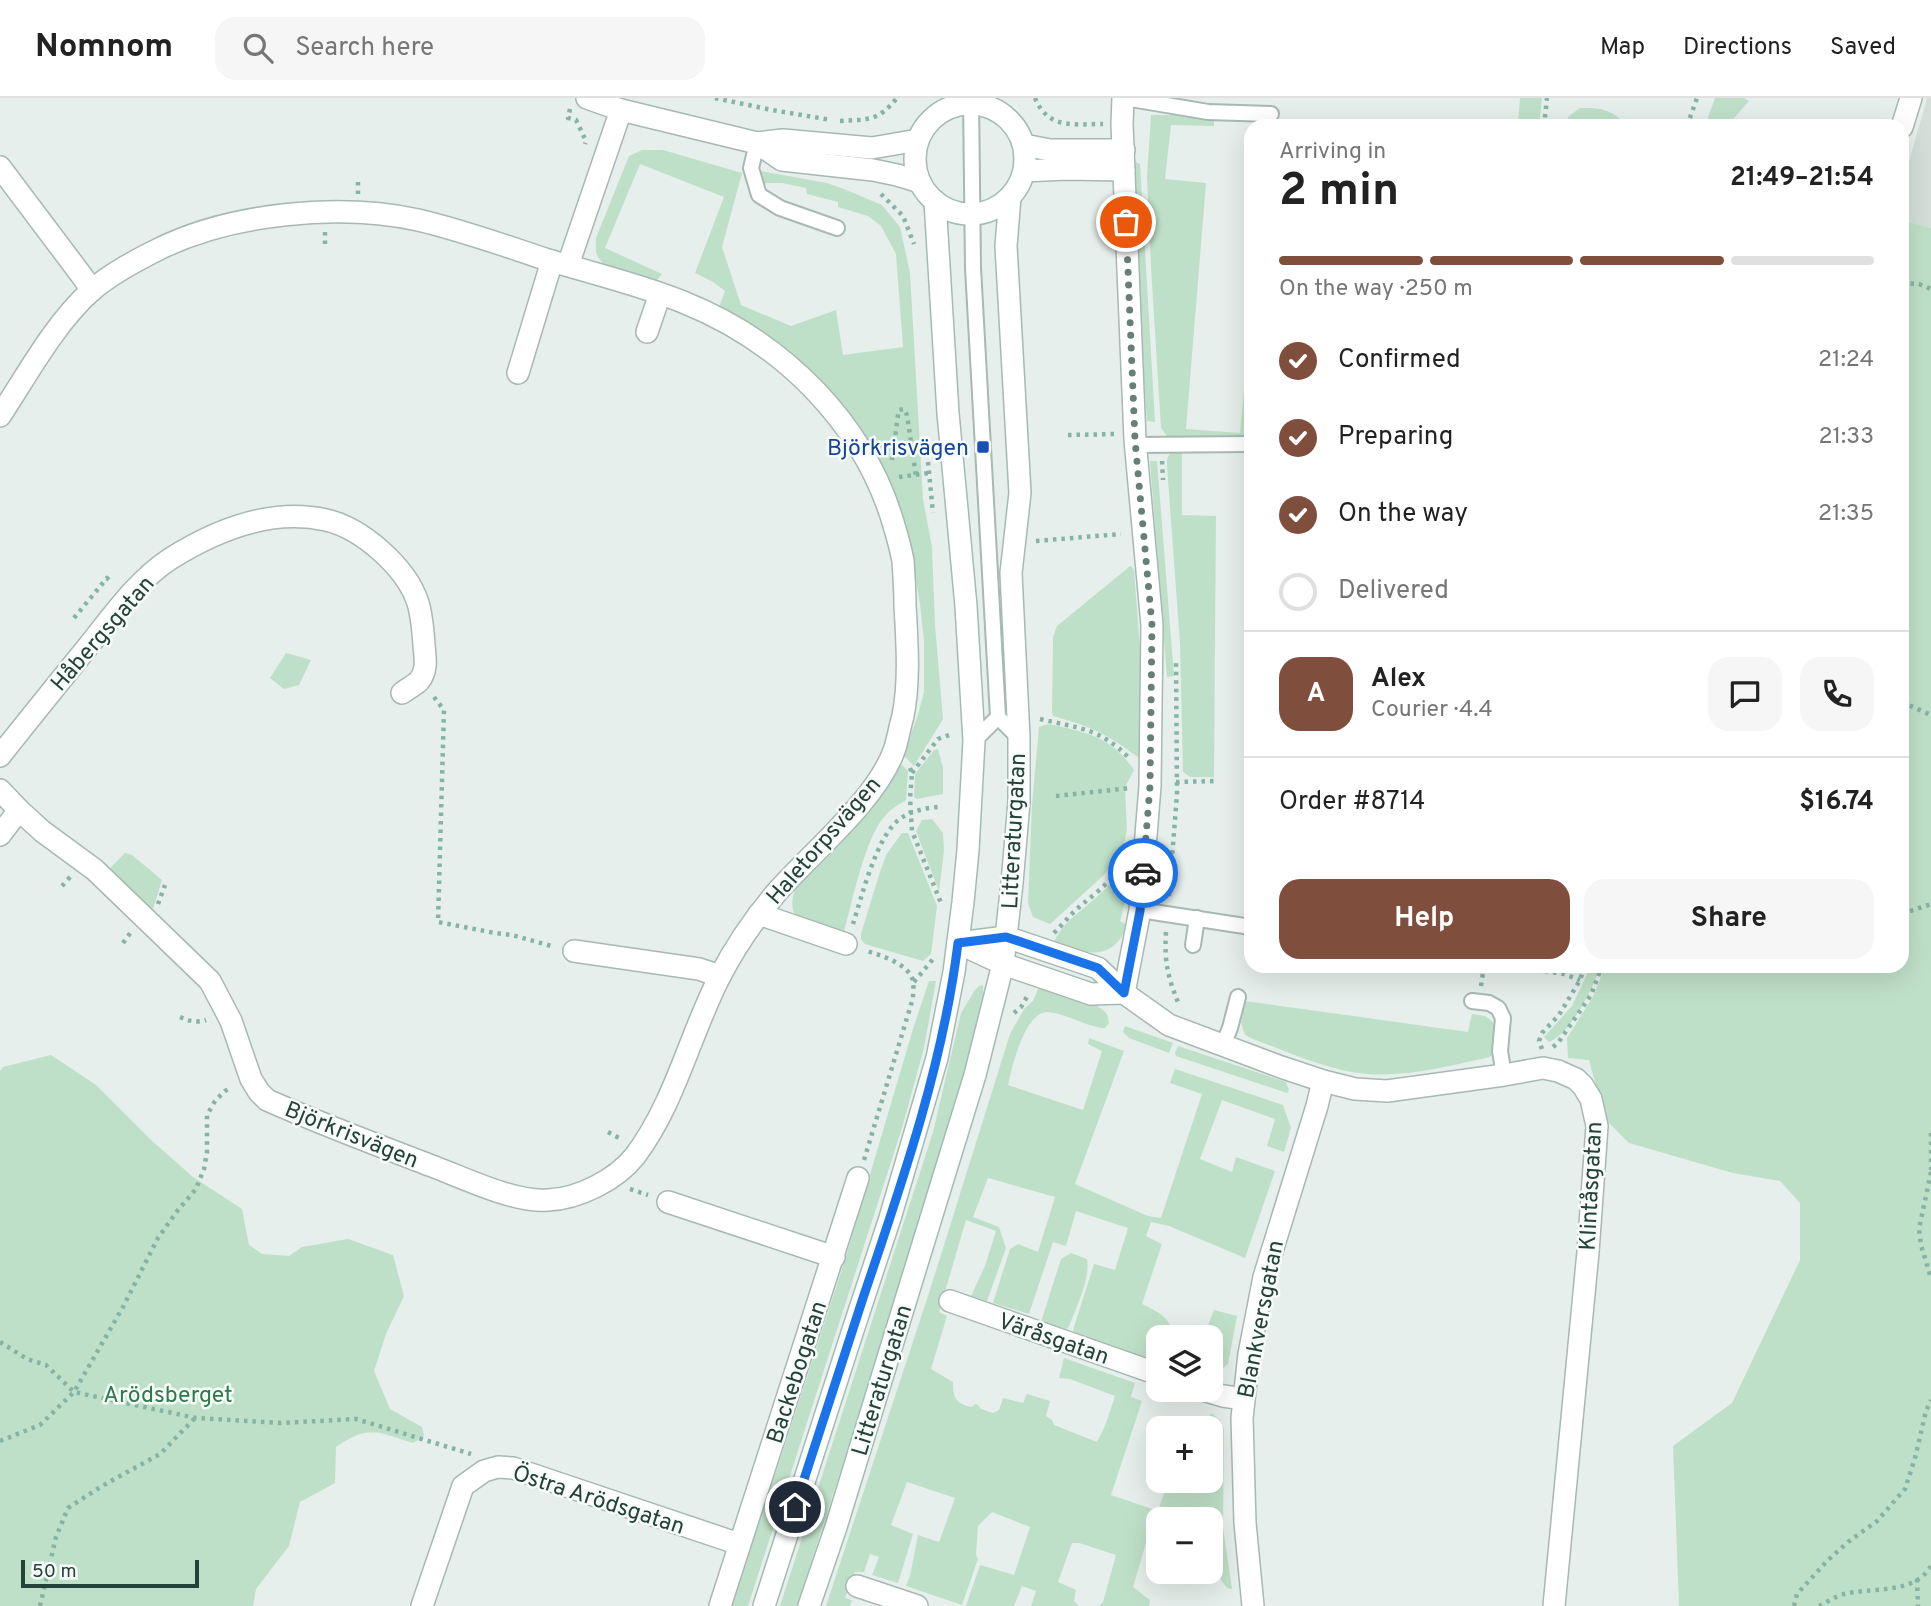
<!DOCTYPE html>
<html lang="en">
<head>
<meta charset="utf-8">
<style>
	:root { --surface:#fff; --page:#f6f6f6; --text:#222; --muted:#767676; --line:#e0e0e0; --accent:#804e3d }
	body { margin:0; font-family:Overpass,sans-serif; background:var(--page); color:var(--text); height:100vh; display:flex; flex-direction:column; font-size:26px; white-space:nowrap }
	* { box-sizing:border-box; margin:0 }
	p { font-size:23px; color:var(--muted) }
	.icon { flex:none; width:38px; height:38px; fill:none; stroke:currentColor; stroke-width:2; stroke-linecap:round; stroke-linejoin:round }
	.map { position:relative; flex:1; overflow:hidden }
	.panel { position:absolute; left:1244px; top:21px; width:665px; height:854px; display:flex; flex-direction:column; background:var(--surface); border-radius:21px; box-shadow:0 7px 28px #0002 }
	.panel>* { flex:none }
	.tools { position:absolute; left:1146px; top:1227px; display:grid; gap:14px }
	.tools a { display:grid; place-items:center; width:77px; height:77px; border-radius:14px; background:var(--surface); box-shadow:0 7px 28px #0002; font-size:35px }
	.scale { position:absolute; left:21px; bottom:18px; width:178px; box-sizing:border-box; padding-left:7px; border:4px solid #24423a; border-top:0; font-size:19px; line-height:24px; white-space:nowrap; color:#24423a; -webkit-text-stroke:5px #f7fbf9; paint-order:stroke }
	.pin { position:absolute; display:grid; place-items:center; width:60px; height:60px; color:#fff; margin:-30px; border:4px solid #fff; border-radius:50%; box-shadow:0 2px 7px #0007 }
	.courier { position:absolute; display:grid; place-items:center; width:70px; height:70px; margin:-35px; border:5px solid #1a73e8; border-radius:50%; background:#fff; color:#222; box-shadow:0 2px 9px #0007 }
	.overview em { font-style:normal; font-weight:700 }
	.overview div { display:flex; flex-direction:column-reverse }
	.overview { display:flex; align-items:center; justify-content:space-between; height:119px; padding:0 35px }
	h1 { font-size:46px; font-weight:700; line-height:52px }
	.bar { display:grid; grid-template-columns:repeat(4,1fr); gap:10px 7px; align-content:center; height:84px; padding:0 35px }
	.bar i { height:9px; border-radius:5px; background:var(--line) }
	.bar .selected { background:var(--accent) }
	.bar p { grid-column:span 4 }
	.line { display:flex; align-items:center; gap:18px; padding:0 35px; border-top:2px solid var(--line) }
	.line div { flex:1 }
	.round { display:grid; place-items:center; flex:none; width:74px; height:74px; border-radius:21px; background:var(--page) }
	ol { padding:0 35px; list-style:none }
	li { display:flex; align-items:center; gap:21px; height:77px }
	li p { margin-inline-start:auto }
	li .icon { padding:7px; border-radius:50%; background:var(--accent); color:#fff; stroke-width:4 }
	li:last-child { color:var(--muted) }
	li i { width:38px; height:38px; border:4px solid var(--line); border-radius:50% }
	.action { display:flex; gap:14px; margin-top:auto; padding:14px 35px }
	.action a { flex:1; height:80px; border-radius:21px; background:var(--accent); color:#fff; font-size:28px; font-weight:700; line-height:80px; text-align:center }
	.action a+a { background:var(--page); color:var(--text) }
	header { display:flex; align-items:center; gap:42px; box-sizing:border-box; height:98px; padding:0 35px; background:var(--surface); border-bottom:2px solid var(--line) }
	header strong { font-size:33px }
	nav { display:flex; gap:38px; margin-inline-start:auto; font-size:24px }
	.search { width:490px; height:63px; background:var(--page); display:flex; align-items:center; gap:18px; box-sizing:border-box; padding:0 24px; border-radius:21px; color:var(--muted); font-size:26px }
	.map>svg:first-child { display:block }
	.built { fill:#d4dfda }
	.green { fill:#bfe0c8 }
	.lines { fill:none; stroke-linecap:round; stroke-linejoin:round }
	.lane-casing { stroke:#a8b8b2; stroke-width:18 }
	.street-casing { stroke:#a8b8b2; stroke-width:24 }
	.secondary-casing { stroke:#a4bbb3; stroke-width:24 }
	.path { stroke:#86b3a5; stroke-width:4.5; stroke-dasharray:3.5 5; stroke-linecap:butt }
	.lane { stroke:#fff; stroke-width:14 }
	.street { stroke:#fff; stroke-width:21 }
	.secondary { stroke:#fff; stroke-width:21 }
	.done { stroke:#687f78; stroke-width:7; stroke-dasharray:0 12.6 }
	.route { stroke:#1a73e8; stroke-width:9 }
	.transit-dot { fill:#1a4fb4; stroke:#f7fbf9; stroke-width:2.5 }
	.labels { text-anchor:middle; stroke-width:5; stroke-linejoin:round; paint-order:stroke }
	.transit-label { font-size:23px; fill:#164399; stroke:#f7fbf9; text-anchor:end }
	.street-label { font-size:23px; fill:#24423a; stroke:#f7fbf9 }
	.park-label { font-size:23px; fill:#2d7a4b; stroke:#f7fbf9 }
</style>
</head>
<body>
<header>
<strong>Nomnom</strong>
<div class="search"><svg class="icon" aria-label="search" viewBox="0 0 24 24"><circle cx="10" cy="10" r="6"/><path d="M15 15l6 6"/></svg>Search here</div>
<nav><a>Map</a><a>Directions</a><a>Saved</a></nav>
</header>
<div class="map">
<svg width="1931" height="1508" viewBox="0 0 1931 1508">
	<rect width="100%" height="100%" fill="#e6efeb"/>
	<!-- built -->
	<polygon class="built" points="1927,0 1931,0 1931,130 1902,122 1902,89"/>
	<!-- green -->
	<g class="green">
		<polygon points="1520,0 1542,0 1539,28 1518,28"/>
		<polygon points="1715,0 1744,0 1749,3 1727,28 1710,28 1706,25"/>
		<path d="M1580,10C1597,10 1608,10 1621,22V28H1567L1568,19Z"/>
		<polygon points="1151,17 1185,17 1214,23 1214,28 1171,27 1165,81 1206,85 1186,331 1240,335 1245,281 1251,281 1251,337 1171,340 1166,337 1161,330 1151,169 1147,78"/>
		<path d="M642,52H663L742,75L722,149L741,207L791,228L836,212L843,257L903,249L896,156L881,128L868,118L838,109V104L807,96L806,90L782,85H761L759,76L761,73L827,85L844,91L882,107L900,129L910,175L923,401L932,449L935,527L943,621L914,668L903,657L918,617L924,594V543L920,506L911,453L874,355L848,314L814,277L768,239L719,209L725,193L713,184L695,175L724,99L640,66L605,150L662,176L655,185C637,180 606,176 597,157C595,152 596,146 596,140L629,58Z"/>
		<polygon points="1136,64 1140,66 1155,324 1147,323 1137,190 1134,65"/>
		<polygon points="1902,122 1931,130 1931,1508 1679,1508 1673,1348 1732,1305 1800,1162 1800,1105 1780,1083 1733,1075 1629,1045 1605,1021 1589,962 1568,960 1567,940 1594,897 1605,868 1902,868"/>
		<polygon points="1182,354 1182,417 1216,418 1214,679 1190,679 1183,674 1180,545 1167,368 1167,361 1170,355"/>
		<polygon points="1150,363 1157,363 1174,578 1167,579"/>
		<path d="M1131,468L1134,472L1140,551L1142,660L1140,661C1108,636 1092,629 1053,618L1052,614L1053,539L1057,528L1129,469Z"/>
		<polygon points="286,555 311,562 299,587 284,591 270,580"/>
		<path d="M1048,626C1085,634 1111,638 1134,672L1125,689L1127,732L1123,750L1105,776L1050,826L1033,819L1028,805L1032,707L1039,629Z"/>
		<polygon points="938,651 943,670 943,696 917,701 914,699 915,676 934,652"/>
		<path d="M900,665L908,673L906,702C898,707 890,711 884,719C865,740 851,808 843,838L797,820C790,810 792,802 795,790C831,751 876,713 900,665Z"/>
		<polygon points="932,721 943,735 944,753 939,793 916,733 922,722"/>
		<polygon points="902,735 908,735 937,808 931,856 923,863 865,846 861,841 861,836 879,777 886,757"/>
		<polygon points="125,755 132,757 162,782 153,811 110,774 112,768"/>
		<path d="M1129,761L1131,762C1129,783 1126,803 1120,823L1127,827C1114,865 1083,856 1054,845C1062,823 1084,812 1100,796C1111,786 1122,774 1129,761Z"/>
		<path d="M1589,872L1598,874C1591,895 1570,935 1549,944L1544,939L1572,908Z"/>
		<polygon points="929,883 936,883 924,950 902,1030 748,1508 729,1508 778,1368 843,1168 913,931"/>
		<polygon points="983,887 984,901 942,1060 797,1508 780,1508 933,1034 961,915 975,892 979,888"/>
		<path d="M1041,890C1057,895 1096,902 1106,915C1109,919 1108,921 1109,925L1105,930H1101C1084,927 1066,916 1048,914C1025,913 1012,968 1008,987L1083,1012L1102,953L1088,946L1089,940L1124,953L1075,1086L1148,1118L1161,1120L1202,996L1170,985L1175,971L1283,1007L1291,1030L1284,1054L1267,1048L1275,1021L1222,1002L1200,1061L1232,1074L1236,1059L1275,1073L1245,1160L1169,1128L1151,1124L1146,1138L1162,1146L1142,1206C1156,1212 1174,1222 1173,1239H1158V1264L1075,1235L1073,1232L1094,1166L1115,1172L1128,1130L1076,1113L1066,1148L1053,1144L1029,1216L993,1205L1010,1151L1018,1146L1038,1154L1055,1099L988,1080L973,1119L999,1129L1006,1150L987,1203L971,1198L985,1168L996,1133L966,1122L939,1214L947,1218L931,1271L953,1284C953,1300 956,1306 972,1309L975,1306L978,1307L981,1311L993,1315L999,1312L1003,1300L1023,1305L1027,1296L1050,1303L1046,1318L1052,1322L1054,1327L1097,1344L1105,1328L1115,1298L1070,1281L1059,1280L1064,1260L1135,1285L1131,1299L1142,1303L1111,1397L1158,1413L1168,1383H1174L1173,1387L1188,1391L1190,1383L1211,1382V1330H1206L1211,1315L1220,1322L1224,1331L1223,1430L1232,1491L1227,1490L1211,1468V1421H1158V1430L1151,1428L1133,1489L1150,1502L1149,1508H1099L1103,1504L1116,1457L1079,1445H1072L1058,1484L1076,1492L1074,1503L1079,1508H1031L1036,1493L1022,1488L1014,1508H966L980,1467L1014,1477L1030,1429L992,1414L978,1428L976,1457L978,1461L962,1507L906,1488L910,1478L918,1437L939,1444L955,1400L907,1384L891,1427L913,1436L898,1485L872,1477L879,1459L870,1456L864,1474H855L845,1500L852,1502L850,1508H826L929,1195L1010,936L1024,911L1033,903L1038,891Z"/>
		<path d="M1245,903L1468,934L1472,916L1485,918L1494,925C1495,937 1498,951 1490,959C1450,968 1408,979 1367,976C1329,973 1288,954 1253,941L1245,937L1241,925Z"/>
		<polygon points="1125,928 1173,945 1169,955 1129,940 1123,934"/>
		<polygon points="1178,948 1286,984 1289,992 1287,995 1176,958 1175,955"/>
		<path d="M51,957L96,987L151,1042L193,1079L242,1111L249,1147L262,1156L289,1158L302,1149L348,1141L393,1157L404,1198L386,1236L374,1273L390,1311L422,1329L424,1338L413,1345C378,1334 369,1326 336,1349L335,1385L300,1404L289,1448L256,1491L253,1508H0V973L3,969Z"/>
		<path d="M1071,1155L1087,1161C1091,1180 1076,1210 1069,1228L1067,1231L1041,1224L1061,1161Z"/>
		<polygon points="1214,1212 1237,1218 1228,1266 1211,1279 1211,1239 1179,1239 1187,1233 1205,1235"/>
	</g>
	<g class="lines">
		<defs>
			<g id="lane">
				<polyline points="971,0 973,170 998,619 1019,640"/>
				<polyline points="1125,0 1208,14 1271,16"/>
				<polyline points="757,45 751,70 759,97 780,110 837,130"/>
				<polyline points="1135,347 1251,346"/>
				<polyline points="974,643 998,619"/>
				<polyline points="1140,812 1251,829"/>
				<polyline points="1193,847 1197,820"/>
				<polyline points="1472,903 1489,905 1498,910 1503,920 1500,953 1504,977"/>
				<polyline points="1223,947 1230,930 1238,899"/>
			</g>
			<g id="street">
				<polyline points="587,0 621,12 757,45 782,62 873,72 897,77 920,84"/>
				<polyline points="1123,0 1122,26 1135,342 1152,527 1150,688 1140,812 1124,895"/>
				<polyline points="1902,29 1911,0"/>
				<polyline points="757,45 783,42 872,50 918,42"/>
				<polyline points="1024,47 1050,52 1124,52"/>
				<polyline points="0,69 85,182 91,193"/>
				<polyline points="1024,73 1066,71 1124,72"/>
				<polyline points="568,167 621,12"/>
				<polyline points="647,234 660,196"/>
				<polyline points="518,275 552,163"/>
				<path d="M0,318C27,277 55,225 91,193C110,176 135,163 157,152C230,115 339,105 418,122C461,132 503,147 545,161C591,175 638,186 683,204C783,244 866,326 895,431C898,441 901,452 903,463C904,478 905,493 905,507C907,544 910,582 903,618C900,628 898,640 895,650C878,701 812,754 776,795C755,820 735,849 720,878C690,936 675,1005 635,1058C616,1082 578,1101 548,1102C515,1105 464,1080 432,1068C377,1047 321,1026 267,1002L259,994L251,981L231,923L210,883L95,772L42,733L19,712L0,692"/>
				<path d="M0,658C30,620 60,583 90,546C114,516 138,482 170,461C216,432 272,410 326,422C362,430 407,470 418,505C422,518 423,533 424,547C425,559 428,572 419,583C415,587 407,591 402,595"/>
				<polyline points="0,737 19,712"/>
				<polyline points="759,816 846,846"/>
				<polyline points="958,845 1006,839 1098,870 1124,895 1169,927 1281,969 1323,983 1355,991 1387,993 1504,977 1543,970 1558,973 1576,981 1583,988 1591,1001 1597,1028 1588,1154 1554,1508"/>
				<polyline points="958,845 1003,866 1091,896 1124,895"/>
				<polyline points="574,853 699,871 720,878"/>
				<polyline points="668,1104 834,1159"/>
				<polyline points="950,1203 1158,1276"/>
				<polyline points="1203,1292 1223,1298 1244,1301"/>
				<polyline points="857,1488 917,1508"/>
				<polyline points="422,1508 463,1388 484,1373 498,1369 513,1370 739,1446"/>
				<polyline points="720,1508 858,1080"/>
				<polyline points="1253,1508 1245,1425 1242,1320 1249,1256 1264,1179 1317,1008 1323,983"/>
			</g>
			<g id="secondary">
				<circle cx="970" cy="61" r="55"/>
				<polyline points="764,1508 853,1232 890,1120 937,960 954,874 963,804 968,752 974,643 966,508 948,315 935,103"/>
				<polyline points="809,1508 836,1429 975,977 1003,866 1012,785 1019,704 1019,640 1011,475 1020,395 1006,148 1010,99"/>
			</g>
		</defs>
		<!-- lane casing -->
		<use href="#lane" class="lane-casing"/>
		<!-- street casing -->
		<use href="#street" class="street-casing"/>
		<!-- secondary casing -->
		<use href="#secondary" class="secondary-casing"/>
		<!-- path -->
		<g class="path">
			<polyline points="715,0 772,12 831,22"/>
			<path d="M1035,0C1048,32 1075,26 1103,26"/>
			<polyline points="570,11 568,20 576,22 586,43 585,46"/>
			<path d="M840,23C869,21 877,24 897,0"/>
			<polyline points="1544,28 1547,0"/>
			<polyline points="1687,28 1697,0"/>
			<polyline points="358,96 358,83"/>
			<polyline points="881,96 903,118 914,146"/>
			<polyline points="325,134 325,147"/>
			<polyline points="1902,185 1919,186 1931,191"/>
			<polyline points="1068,337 1116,336"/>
			<polyline points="892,362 898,317 899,312 904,311 907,317 916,378"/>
			<polyline points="1162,363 1163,382"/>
			<polyline points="928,364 933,415"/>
			<polyline points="899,379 929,375"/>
			<polyline points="1036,443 1121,436"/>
			<polyline points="74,520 107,480 112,485"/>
			<polyline points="434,599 444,612 438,824 495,835 512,837 555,849"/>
			<polyline points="1902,604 1931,617"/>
			<path d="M1040,621C1078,630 1100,630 1129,660"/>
			<polyline points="910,670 912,675 910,700 912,733 941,805"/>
			<polyline points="912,675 938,641 952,636"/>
			<polyline points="1176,684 1217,683"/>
			<polyline points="1056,698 1130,690"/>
			<polyline points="62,788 71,778"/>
			<polyline points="1169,798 1177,696 1176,562"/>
			<polyline points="158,806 165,787"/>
			<polyline points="1902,816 1931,806"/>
			<path d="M853,826C862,798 877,736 901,720C912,713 925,710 938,709"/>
			<path d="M1166,834C1164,865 1168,879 1179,907"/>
			<path d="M1054,835C1062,827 1069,818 1078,810C1093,797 1112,784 1121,766"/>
			<polyline points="123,845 131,834"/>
			<polyline points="1511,868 1564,876 1580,882"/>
			<polyline points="1585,870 1598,872 1600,870"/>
			<polyline points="914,884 933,861"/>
			<polyline points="1481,888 1484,868"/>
			<polyline points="1014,915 1021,909 1028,897"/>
			<path d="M180,919C189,923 196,925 206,922"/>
			<polyline points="1553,949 1558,945 1591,897 1602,868"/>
			<polyline points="1542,951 1539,943 1542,935 1559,917 1580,882 1585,868"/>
			<polyline points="608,1034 623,1042"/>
			<polyline points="1931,1035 1931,1072"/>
			<path d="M864,1062L913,900C913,895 914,888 913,883C909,865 879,857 864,852"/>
			<polyline points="1931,1074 1919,1131 1921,1147 1931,1180"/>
			<polyline points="630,1091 648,1097"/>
			<polyline points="0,1244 27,1261 46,1267 74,1294 196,1320 281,1325 356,1321 471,1356"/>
			<polyline points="0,1343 40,1327 74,1294 123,1209 158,1140 178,1112 196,1091 204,1071 207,1054 207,1017 215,1003 225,993 231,990"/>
			<polyline points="1917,1481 1918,1508"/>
			<polyline points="40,1508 56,1439 68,1410 102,1388 160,1356 195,1320"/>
			<polyline points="1794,1508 1797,1496 1827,1463 1848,1444 1877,1423 1905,1391 1915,1360 1926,1313 1931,1302"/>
			<path d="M1819,1508C1827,1504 1836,1498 1844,1496C1872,1489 1914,1497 1931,1468"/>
		</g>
		<!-- lane -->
		<use href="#lane" class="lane"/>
		<!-- street -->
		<use href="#street" class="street"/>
		<!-- secondary -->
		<use href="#secondary" class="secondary"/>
	</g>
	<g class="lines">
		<!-- done -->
		<polyline class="done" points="1126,124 1135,342 1152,527 1150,688 1143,775"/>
		<!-- route -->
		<path class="route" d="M795,1409C818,1339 840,1270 863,1200C902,1085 943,967 958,845L1006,839L1098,870L1124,895L1140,813L1143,775"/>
	</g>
	<!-- markers -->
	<rect class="transit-dot" x="976" y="342" width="14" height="14" rx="3.5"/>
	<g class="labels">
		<!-- transit labels -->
		<g class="transit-label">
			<text x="969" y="357">Björkrisvägen</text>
		</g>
		<!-- street labels -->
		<g class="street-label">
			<text transform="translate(102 535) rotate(-49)" y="8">Håbergsgatan</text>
			<text transform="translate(1013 733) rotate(-87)" y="8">Litteraturgatan</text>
			<text transform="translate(823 742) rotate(-49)" y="8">Haletorpsvägen</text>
			<text transform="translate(352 1036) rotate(22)" y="8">Björkrisvägen</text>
			<text transform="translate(1590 1088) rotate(-87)" y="8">Klintåsgatan</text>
			<text transform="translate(1260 1221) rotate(-79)" y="8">Blankversgatan</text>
			<text transform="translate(1054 1240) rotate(19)" y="8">Väråsgatan</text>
			<text transform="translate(796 1274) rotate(-72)" y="8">Backebogatan</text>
			<text transform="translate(881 1282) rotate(-73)" y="8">Litteraturgatan</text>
			<text transform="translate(599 1401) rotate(18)" y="8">Östra Arödsgatan</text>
		</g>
		<!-- park labels -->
		<g class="park-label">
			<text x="168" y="1304">Arödsberget</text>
		</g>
	</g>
</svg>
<div class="tools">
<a><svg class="icon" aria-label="layers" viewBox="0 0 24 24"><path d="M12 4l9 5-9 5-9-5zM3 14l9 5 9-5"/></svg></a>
<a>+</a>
<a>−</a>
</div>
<div class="scale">50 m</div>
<div class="pin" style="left:1126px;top:124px;background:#ea580c"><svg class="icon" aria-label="bag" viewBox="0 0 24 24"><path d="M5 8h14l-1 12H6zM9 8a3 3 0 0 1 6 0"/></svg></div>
<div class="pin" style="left:795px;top:1409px;background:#1f2937"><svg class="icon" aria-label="home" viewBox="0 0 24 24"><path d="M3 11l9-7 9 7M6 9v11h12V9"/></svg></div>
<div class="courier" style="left:1143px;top:775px"><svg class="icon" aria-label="car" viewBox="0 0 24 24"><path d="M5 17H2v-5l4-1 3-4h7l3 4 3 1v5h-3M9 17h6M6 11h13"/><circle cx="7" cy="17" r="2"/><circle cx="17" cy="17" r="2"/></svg></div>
<section class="panel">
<div class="overview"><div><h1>2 min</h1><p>Arriving in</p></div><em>21:49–21:54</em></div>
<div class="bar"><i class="selected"></i><i class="selected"></i><i class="selected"></i><i></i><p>On the way · 250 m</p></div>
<ol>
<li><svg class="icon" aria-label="check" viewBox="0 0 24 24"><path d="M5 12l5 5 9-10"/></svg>Confirmed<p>21:24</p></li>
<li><svg class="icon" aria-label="check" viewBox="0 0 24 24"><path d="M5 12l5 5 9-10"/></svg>Preparing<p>21:33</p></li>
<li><svg class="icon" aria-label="check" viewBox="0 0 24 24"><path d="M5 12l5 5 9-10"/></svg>On the way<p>21:35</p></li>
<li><i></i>Delivered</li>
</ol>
<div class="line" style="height:126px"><b class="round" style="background:var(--accent);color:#fff">A</b><div><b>Alex</b><p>Courier · 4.4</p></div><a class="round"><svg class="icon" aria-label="chat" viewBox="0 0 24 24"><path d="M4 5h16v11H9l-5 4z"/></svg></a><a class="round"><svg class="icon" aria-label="phone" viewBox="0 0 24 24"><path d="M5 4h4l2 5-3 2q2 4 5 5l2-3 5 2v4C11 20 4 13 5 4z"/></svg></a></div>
<div class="line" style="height:91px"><div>Order #8714</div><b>$16.74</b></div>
<div class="action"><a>Help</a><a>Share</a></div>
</section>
</div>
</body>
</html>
